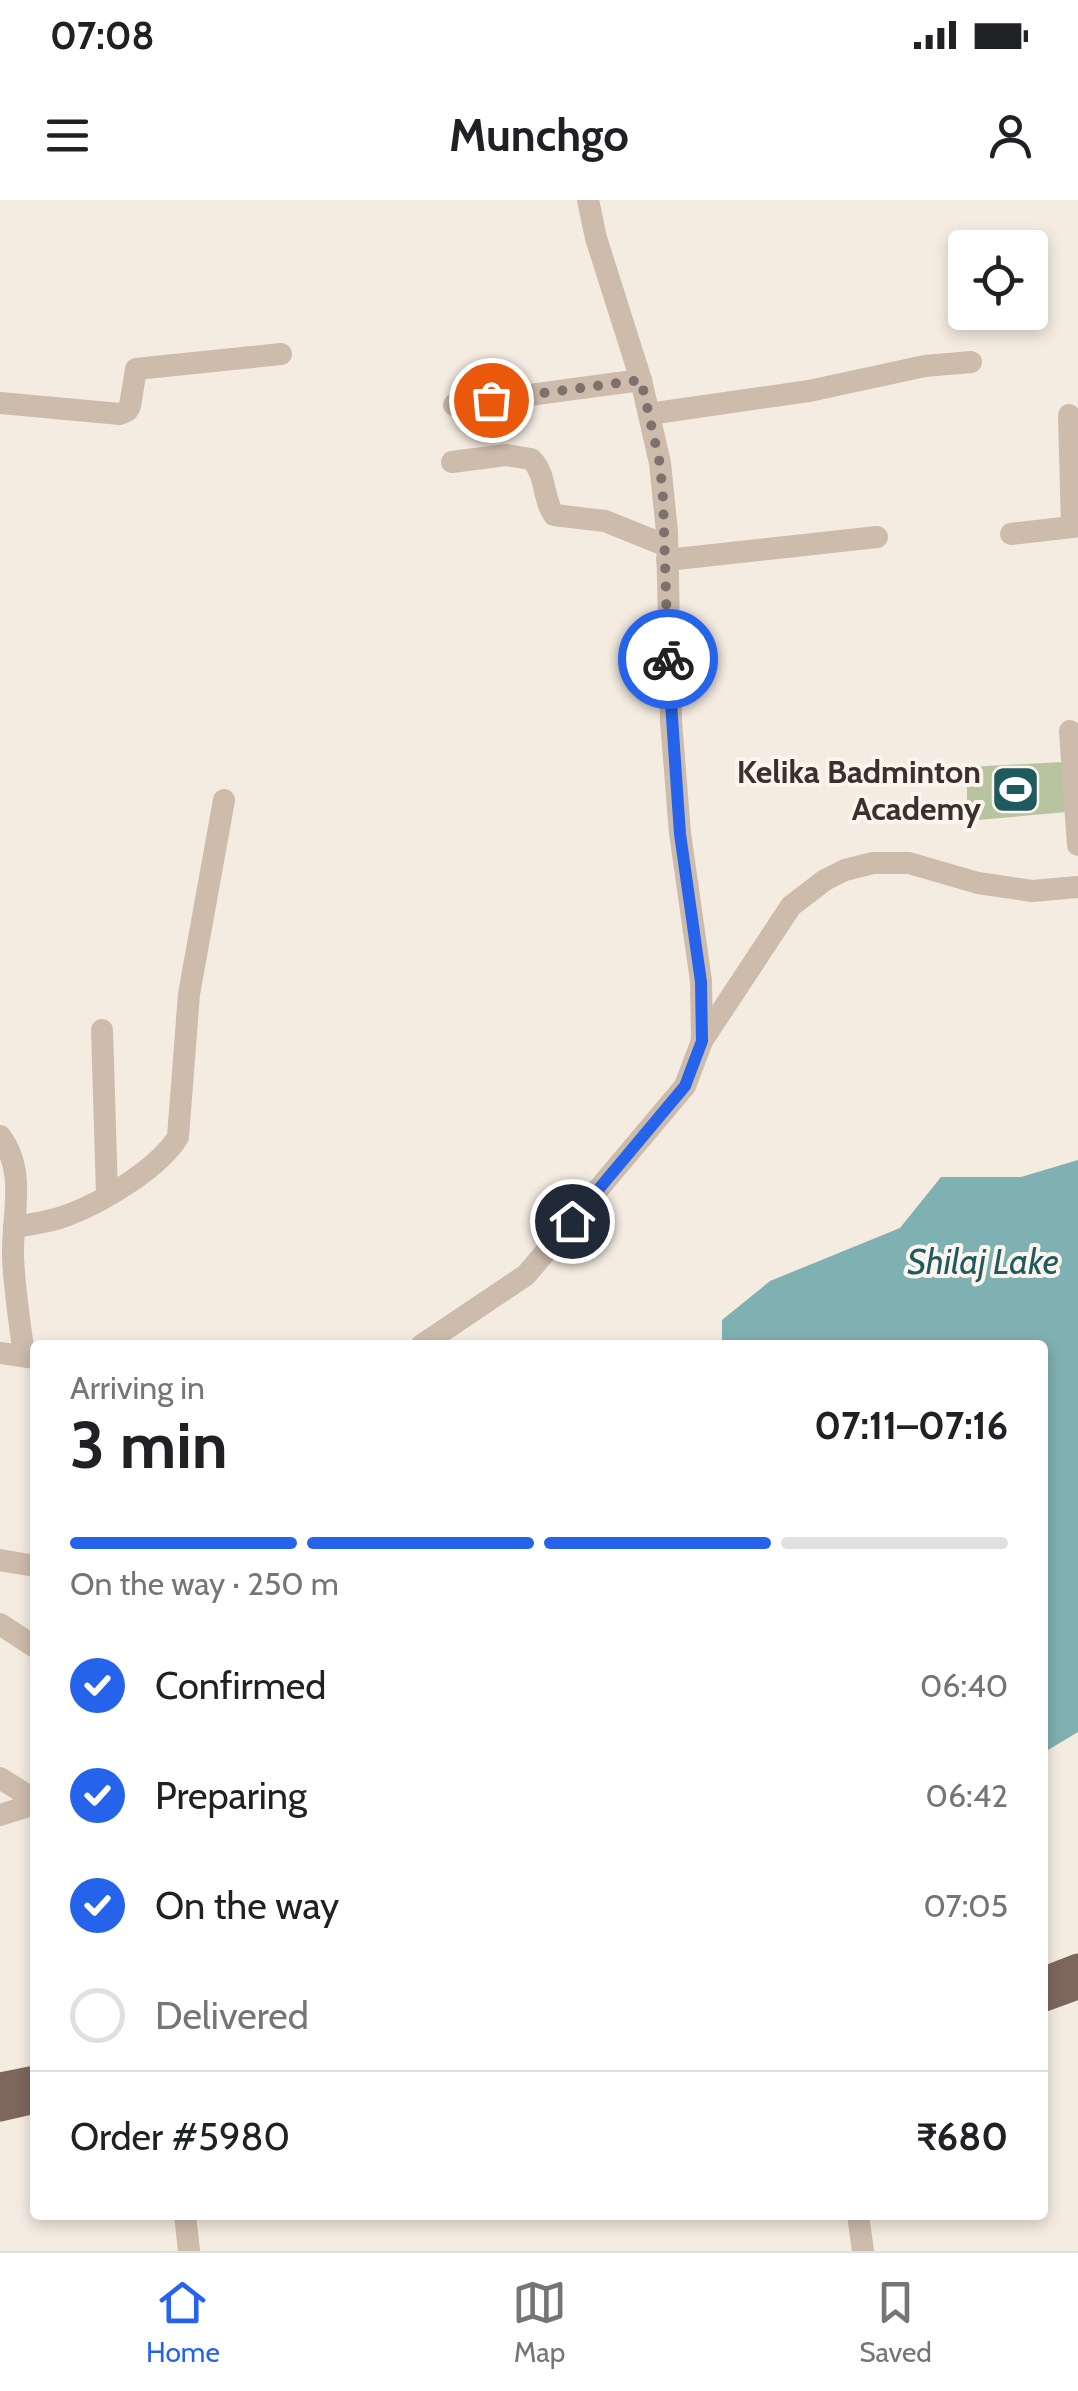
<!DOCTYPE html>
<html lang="en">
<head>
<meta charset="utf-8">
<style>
	:root { --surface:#fff; --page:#f6f6f6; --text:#202124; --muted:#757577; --line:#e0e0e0; --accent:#2563eb }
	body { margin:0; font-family:Cabin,sans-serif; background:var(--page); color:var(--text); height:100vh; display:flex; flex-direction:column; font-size:38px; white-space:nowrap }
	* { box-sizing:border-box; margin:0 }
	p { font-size:32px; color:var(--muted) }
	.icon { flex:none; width:55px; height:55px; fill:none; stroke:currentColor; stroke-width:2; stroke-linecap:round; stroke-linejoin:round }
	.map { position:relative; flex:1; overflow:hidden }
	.drawer { position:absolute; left:30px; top:1140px; width:1018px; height:880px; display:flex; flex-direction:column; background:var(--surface); border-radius:10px; box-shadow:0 5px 15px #0003 }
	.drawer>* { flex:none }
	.controls { position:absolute; left:948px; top:30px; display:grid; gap:20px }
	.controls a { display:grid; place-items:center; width:100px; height:100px; border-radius:10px; background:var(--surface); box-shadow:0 5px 15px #0003; font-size:50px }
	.pin { position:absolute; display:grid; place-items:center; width:85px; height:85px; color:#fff; margin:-42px; border:5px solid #fff; border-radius:50%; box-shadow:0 2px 10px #0007 }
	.courier { position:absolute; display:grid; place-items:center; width:100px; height:100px; margin:-50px; border:8px solid #2563eb; border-radius:50%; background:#fff; color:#222; box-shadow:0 2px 12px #0007 }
	.headline em { font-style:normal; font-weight:800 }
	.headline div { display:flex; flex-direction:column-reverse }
	.headline { display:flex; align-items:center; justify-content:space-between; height:170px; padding:0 40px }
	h1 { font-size:65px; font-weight:800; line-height:75px }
	.bar { display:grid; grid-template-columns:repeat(4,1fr); gap:15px 10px; align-content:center; height:120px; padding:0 40px }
	.bar i { height:12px; border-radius:8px; background:var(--line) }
	.bar .active { background:var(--accent) }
	.bar p { grid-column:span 4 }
	.line { display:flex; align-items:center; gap:25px; padding:0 40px; border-top:2px solid var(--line) }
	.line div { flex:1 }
	ol { padding:0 40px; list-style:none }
	li { display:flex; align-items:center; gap:30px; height:110px }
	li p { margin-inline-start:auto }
	li .icon { padding:10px; border-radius:50%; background:var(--accent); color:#fff; stroke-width:4 }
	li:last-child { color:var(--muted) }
	li i { width:55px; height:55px; border:5px solid var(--line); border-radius:50% }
	.status { display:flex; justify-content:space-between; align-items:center; height:70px; padding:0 50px; background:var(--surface); direction:ltr }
	.status svg { height:28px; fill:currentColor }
	header { display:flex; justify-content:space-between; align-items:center; height:130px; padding:0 40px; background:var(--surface); font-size:45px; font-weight:800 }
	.tab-bar { display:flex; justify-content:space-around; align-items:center; height:140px; border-top:2px solid var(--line); background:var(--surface); font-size:28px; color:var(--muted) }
	.tab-bar a { display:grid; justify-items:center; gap:5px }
	.tab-bar .active { color:var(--accent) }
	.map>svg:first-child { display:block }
	.green { fill:#b8c4a0 }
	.water { fill:#7fb0b2 }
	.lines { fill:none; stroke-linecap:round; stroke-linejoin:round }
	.minor { stroke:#cdbbac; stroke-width:22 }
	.major { stroke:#7d675c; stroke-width:25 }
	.done { stroke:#7c716b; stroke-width:10; stroke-dasharray:0 18 }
	.route { stroke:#2563eb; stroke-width:12 }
	.labels { text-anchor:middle; stroke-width:8; stroke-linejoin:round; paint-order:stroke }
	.poi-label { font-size:32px; font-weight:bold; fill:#3b302b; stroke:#fbf5ee; text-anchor:end }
	.water-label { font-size:35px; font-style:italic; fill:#1f5a5e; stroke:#fbf5ee }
</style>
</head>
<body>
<div class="status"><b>07:08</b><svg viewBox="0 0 49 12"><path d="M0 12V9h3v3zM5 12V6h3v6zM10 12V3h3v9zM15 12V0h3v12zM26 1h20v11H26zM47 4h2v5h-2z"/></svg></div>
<header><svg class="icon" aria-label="menu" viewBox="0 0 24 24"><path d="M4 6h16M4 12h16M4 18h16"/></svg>Munchgo<svg class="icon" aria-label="person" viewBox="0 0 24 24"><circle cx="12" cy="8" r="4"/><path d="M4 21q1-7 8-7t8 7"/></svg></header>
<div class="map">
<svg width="1078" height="2051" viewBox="0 0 1078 2051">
	<rect width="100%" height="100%" fill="#f4ebe1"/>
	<!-- green -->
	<polygon class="green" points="1063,562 1067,612 967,621 967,567"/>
	<!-- water -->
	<polygon class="water" points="1078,960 1078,1532 1043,1553 1042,1145 722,1145 722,1120 770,1081 900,1028 941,977 1021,977"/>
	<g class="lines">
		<!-- minor -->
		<g class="minor">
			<polyline points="0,203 120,214 127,211 130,206 136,169 281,154"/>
			<polyline points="454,205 641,180"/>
			<polyline points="649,214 809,191 925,166 971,162"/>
			<polyline points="1069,215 1072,327 1078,326"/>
			<path d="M452,262L506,255L531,259C547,274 542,298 554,315L605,321L667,346"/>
			<polyline points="1011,334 1072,327"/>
			<polyline points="667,360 877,337"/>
			<polyline points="1070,531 1078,645"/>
			<polyline points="102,830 107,994"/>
			<polyline points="702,841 791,706 825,680 845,670 873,663 909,663 978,683 1032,691 1078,687"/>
			<path d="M0,936C27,971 12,1015 13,1056C14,1089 20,1123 24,1156"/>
			<path d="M14,1027C32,1024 51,1022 68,1015C103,1002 159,968 178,937L189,794L224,600"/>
			<polyline points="422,1145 526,1075 685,886 702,841 701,781 680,633 671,521 667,332 660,263 641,180 596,38 588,0"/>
			<polyline points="0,1153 35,1158"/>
			<polyline points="0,1360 35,1366"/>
			<polyline points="0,1424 35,1447"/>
			<polyline points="0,1578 35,1600"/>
			<polyline points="0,1615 35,1604"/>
			<polyline points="185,2015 189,2051"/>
			<polyline points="858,2015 863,2051"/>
		</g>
		<!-- major -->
		<g class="major">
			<polyline points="1042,1780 1078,1766"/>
			<polyline points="1042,1800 1078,1787"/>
			<polyline points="0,1885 35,1878"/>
			<polyline points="0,1909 35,1901"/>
		</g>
	</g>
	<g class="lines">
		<!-- done -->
		<polyline class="done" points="491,200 641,180 660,264 663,298 668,459"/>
		<!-- route -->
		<polyline class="route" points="572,1021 685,886 702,841 701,782 680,634 668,459"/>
	</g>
	<!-- icons -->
	<defs>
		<symbol id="stadium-square" viewBox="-11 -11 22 22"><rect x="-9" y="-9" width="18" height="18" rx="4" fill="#1f5a5e" stroke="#fbf5ee"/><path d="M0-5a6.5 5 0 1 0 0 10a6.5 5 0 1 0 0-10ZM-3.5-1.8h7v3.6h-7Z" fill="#fff"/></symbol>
	</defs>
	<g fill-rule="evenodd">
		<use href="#stadium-square" x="988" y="562" width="55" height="55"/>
	</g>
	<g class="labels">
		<!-- poi labels -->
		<g class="poi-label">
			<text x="981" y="583">Kelika Badminton<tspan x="981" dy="37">Academy</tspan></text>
		</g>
		<!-- water labels -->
		<g class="water-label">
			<text x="983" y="1074">Shilaj Lake</text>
		</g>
	</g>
</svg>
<div class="controls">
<a><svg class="icon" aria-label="locate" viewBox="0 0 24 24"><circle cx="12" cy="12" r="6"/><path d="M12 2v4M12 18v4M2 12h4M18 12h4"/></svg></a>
</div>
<div class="pin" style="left:491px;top:200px;background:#ea580c"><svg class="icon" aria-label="bag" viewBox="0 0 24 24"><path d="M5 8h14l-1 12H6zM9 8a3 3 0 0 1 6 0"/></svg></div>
<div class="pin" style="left:572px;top:1021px;background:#1f2937"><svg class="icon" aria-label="home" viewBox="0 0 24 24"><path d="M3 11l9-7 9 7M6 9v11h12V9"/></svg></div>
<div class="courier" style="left:668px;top:459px"><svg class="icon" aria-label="bike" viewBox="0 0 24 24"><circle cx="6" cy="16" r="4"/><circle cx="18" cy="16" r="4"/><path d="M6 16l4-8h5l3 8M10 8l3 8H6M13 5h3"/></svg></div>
<section class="drawer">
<div class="headline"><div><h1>3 min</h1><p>Arriving in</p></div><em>07:11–07:16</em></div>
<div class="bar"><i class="active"></i><i class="active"></i><i class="active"></i><i></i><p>On the way · 250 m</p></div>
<ol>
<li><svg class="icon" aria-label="check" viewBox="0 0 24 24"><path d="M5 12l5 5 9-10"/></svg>Confirmed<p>06:40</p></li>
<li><svg class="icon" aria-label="check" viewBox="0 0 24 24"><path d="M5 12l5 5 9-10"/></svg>Preparing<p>06:42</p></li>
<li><svg class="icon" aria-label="check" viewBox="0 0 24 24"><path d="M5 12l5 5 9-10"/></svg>On the way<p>07:05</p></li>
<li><i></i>Delivered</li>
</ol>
<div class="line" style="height:130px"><div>Order #5980</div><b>₹680</b></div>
</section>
</div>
<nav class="tab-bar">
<a class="active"><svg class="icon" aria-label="home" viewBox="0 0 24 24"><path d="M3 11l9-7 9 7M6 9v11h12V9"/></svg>Home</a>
<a><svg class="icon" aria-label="map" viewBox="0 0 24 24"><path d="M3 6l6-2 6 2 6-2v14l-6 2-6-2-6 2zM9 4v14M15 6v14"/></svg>Map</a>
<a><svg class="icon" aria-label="saved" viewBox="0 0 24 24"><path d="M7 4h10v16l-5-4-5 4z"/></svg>Saved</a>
</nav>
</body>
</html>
